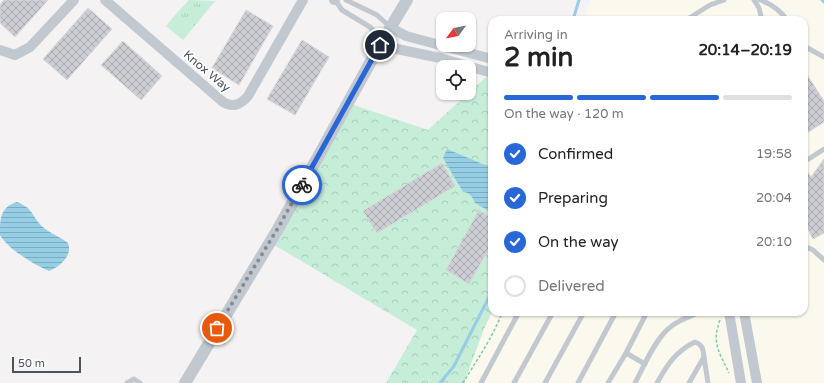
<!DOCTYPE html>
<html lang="en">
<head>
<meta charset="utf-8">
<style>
	:root { --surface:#fff; --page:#f2f2f2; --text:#222; --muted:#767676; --line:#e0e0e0; --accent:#2966d6 }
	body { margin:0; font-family:"Varela Round",sans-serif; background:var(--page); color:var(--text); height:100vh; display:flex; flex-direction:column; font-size:15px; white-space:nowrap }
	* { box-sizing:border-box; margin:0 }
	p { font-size:13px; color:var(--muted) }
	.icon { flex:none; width:22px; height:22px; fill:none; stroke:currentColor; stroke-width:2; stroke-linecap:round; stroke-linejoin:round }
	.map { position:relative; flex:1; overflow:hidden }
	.side { position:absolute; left:488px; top:16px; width:320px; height:300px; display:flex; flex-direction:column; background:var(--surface); border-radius:12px; box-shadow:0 1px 3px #0004 }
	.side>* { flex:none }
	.needle { width:26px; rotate:238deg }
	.buttons { position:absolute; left:436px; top:12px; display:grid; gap:8px }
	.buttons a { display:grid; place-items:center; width:40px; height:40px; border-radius:8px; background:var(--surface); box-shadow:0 1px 3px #0004; font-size:20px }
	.scale { position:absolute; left:12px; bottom:10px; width:69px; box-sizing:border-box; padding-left:4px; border:2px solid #4b535e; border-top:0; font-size:11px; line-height:14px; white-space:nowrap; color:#4b535e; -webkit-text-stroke:3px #fff; paint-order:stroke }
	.pin { position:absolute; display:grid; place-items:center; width:34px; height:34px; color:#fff; margin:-17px; border:2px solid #fff; border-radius:50%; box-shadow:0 1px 4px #0007 }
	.courier { position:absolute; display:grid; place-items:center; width:40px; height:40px; margin:-20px; border:3px solid #2966d6; border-radius:50%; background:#fff; color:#222; box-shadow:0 1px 5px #0007 }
	.summary em { font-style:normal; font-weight:800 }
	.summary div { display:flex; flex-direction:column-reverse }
	.summary { display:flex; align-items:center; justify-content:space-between; height:68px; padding:0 16px }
	h1 { font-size:26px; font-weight:800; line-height:30px }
	.bar { display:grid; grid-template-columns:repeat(4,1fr); gap:6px 4px; align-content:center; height:48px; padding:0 16px }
	.bar i { height:5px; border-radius:3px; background:var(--line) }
	.bar .on { background:var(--accent) }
	.bar p { grid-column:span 4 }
	ol { padding:0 16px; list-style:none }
	li { display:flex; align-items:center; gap:12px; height:44px }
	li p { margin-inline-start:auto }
	li .icon { padding:4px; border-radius:50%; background:var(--accent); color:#fff; stroke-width:4 }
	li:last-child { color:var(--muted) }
	li i { width:22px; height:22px; border:2px solid var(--line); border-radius:50% }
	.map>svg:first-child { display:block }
	.commercial { fill:#fbf9ee }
	.grass { fill:#c5edd8 }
	.forest { fill:url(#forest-crowns) }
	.park { fill:url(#park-tufts) }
	.water { fill:url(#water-rules) }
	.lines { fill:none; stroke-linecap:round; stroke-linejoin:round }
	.stream { stroke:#96cee6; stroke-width:3 }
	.building { fill:url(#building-cross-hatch); stroke:#d6d8dc }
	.path { stroke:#80c8ab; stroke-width:1.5; stroke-dasharray:3 2; stroke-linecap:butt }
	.service { stroke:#c1c8cf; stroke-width:5 }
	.minor { stroke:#c1c8cf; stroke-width:10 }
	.tertiary { stroke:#c1c8cf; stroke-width:12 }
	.done { stroke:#868b92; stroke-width:4; stroke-dasharray:0 7.2 }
	.route { stroke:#2966d6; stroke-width:5 }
	.labels { text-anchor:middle; stroke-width:3.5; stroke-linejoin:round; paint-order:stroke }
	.street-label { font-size:12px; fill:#4b535e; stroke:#fff }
</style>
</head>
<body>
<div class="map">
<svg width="824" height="383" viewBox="0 0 824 383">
	<defs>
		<pattern id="forest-crowns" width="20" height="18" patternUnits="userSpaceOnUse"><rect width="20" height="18" fill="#c5edd8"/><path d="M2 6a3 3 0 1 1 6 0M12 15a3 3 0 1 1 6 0" fill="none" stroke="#abcdbc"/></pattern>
		<pattern id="park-tufts" width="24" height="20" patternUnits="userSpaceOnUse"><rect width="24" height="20" fill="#c5edd8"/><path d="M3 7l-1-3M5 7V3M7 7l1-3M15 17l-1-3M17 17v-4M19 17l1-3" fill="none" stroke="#abcdbc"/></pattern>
		<pattern id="water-rules" width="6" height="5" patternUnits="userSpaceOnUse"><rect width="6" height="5" fill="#96cee6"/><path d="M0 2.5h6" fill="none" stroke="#7caabe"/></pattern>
		<pattern id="building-cross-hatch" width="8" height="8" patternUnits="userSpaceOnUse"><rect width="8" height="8" fill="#ccced4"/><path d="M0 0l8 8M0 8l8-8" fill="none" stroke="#a8aaaf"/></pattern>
	</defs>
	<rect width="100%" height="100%" fill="#f4f2f2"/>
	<!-- commercial -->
	<polygon class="commercial" points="590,0 824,0 824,383 440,383 492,312 804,312 804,20 584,20"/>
	<!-- grass -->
	<polygon class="grass" points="176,14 193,28 183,40 166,26"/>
	<!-- forest -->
	<polygon class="forest" points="486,77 492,80 492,312 484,329 464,383 386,383 417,330 266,240 348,103 428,130"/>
	<!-- park -->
	<polygon class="park" points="189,0 215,1 193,28 176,14"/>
	<!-- water -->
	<g class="water">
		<path d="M447,149L492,168V213L475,203C473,198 470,192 463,192L443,158Z"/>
		<path d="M17,202C35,209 32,218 44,228C51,234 61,237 68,243C73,256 59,267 49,271C33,264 8,249 0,235C0,219 0,207 17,202Z"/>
	</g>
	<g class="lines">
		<!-- stream -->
		<g class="stream">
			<polyline points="822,0 824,2"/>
			<polyline points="573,20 579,0"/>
			<polyline points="440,383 454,366 492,291"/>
		</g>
	</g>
	<!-- building -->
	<g class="building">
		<polygon points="4,0 48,0 15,37 0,23 0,5"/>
		<polygon points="88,8 112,29 67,80 43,59"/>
		<polygon points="246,10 273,26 239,85 212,68"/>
		<polygon points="302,40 329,57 295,115 267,99"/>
		<polygon points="123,41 162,76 141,100 101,65"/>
		<polygon points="804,70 824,101 824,122 804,135"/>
		<polygon points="824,159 824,233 813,239 804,221 804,167 811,177"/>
		<polygon points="442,163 455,186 377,233 363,211"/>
		<polygon points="479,210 492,218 492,243 469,284 446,270"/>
	</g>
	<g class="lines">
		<!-- path -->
		<g class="path">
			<path d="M720,320C711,344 720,353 729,373"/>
			<path d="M463,383C476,361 494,336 502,312"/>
		</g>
		<!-- service -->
		<g class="service">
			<polyline points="335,0 342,10 370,27 382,40"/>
			<polyline points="346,0 377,15 390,27"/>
			<polyline points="754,0 759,8 762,20"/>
			<path d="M760,0C772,4 780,10 787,20"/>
			<polyline points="686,20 710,5 724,0"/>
			<polyline points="804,46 824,57"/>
			<polyline points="804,162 824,149"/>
			<polyline points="804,246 813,250 824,260"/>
			<polyline points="626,353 647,312"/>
			<polyline points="127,383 134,379 140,383"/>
			<polyline points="481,383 519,312"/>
			<polyline points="514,383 553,312"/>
			<polyline points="545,383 584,312"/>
			<polyline points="578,383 616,312"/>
			<polyline points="608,383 626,353 645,364"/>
			<path d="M635,383C644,366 652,346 665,332C674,322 688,317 700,312"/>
			<path d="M657,383C667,365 676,351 695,342C703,345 703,349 704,357"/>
			<polyline points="689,383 704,357 708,383"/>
		</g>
		<!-- minor -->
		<g class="minor">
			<path d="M105,0L223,102C233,108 240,105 248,96L303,0"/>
			<polyline points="334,0 335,0"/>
			<polyline points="391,28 406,36 492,59"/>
			<polyline points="383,41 397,49 440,58 492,73"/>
			<polyline points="0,50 15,55 30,47 74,0"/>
			<polyline points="729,312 741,383"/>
			<polyline points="744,312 757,383"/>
		</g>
		<!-- tertiary -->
		<polyline class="tertiary" points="185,383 278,229 380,45 407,0"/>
	</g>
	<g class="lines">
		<!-- done -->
		<polyline class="done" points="217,328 278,228 302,185"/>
		<!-- route -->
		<polyline class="route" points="302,185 380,45"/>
	</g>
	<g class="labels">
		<!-- street labels -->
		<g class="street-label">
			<text transform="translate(207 71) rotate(40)" y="4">Knox Way</text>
		</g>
	</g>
</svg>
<div class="buttons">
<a><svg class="needle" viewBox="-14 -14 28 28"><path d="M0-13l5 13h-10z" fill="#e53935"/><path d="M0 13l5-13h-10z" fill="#767676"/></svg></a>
<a><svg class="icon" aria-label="locate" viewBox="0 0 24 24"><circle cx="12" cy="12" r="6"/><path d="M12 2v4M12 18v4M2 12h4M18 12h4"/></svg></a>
</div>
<div class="scale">50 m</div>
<div class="pin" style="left:217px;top:328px;background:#ea580c"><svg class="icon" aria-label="bag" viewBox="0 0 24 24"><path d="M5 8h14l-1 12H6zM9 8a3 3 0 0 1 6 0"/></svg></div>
<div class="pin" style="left:380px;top:45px;background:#1f2937"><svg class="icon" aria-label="home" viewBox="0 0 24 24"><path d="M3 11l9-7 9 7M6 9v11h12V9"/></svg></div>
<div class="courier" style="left:302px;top:185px"><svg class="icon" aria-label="bike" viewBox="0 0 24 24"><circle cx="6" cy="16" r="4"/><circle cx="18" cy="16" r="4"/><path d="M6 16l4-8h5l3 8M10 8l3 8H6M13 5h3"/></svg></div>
<section class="side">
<div class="summary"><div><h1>2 min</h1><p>Arriving in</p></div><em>20:14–20:19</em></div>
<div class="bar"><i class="on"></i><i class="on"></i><i class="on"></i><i></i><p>On the way · 120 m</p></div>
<ol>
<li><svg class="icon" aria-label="check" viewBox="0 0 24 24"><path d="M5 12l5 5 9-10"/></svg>Confirmed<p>19:58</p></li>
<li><svg class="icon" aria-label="check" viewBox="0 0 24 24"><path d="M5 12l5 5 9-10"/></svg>Preparing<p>20:04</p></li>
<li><svg class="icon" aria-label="check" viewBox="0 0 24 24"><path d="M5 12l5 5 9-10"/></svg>On the way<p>20:10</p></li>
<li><i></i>Delivered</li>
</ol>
</section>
</div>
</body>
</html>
